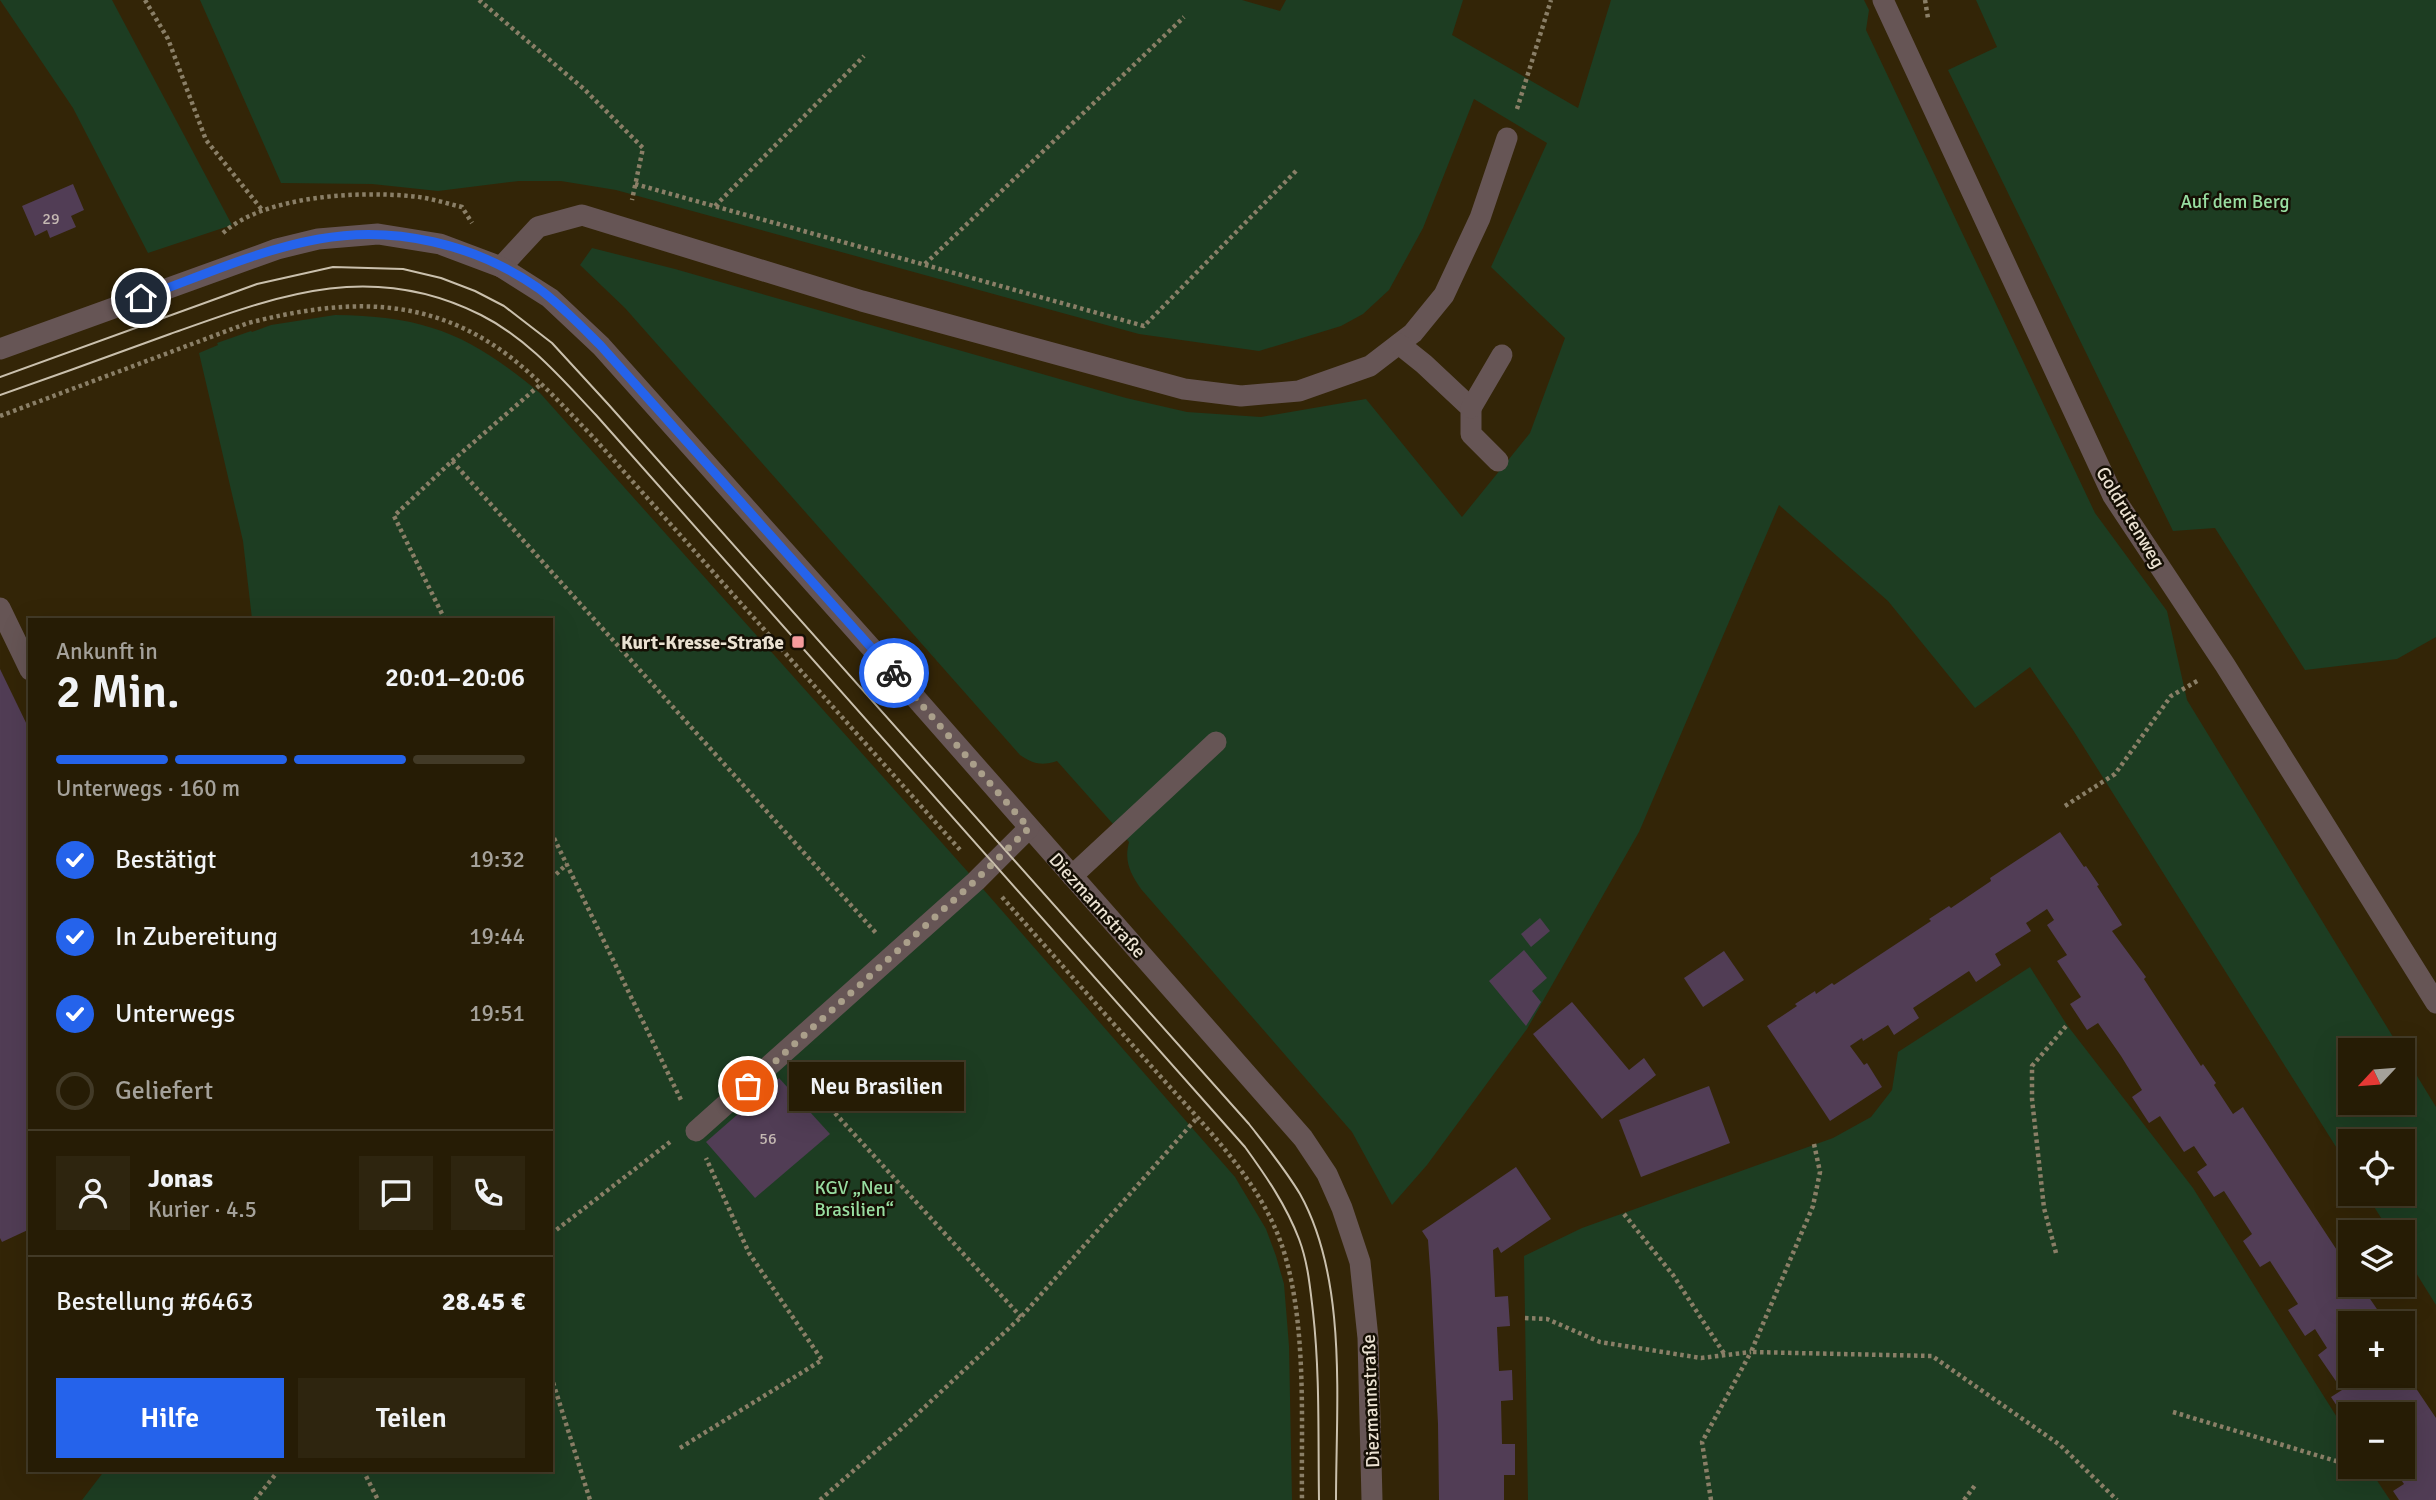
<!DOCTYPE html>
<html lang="de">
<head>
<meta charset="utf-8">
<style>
	:root { --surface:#261c05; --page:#2e250f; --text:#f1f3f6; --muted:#a4a19a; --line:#423a27; --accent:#2563eb }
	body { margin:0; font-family:Signika,sans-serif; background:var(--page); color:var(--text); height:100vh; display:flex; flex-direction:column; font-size:26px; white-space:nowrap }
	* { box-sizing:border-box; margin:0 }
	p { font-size:23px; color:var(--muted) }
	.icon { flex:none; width:38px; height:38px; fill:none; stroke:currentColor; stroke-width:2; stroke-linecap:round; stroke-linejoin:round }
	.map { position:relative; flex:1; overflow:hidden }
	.side { position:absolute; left:28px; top:618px; width:525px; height:854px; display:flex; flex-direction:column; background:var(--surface); border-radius:0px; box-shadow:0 7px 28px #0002,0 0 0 2px var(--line) }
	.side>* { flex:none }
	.needle { width:46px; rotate:244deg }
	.fabs { position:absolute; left:2338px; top:1038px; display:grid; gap:14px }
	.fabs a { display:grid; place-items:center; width:77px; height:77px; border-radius:0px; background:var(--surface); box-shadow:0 7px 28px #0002,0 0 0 2px var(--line); font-size:35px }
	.pin { position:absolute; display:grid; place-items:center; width:60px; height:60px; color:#fff; margin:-30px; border:4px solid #fff; border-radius:50%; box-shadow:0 2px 7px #0007 }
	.courier { position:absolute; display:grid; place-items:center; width:70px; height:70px; margin:-35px; border:5px solid #2563eb; border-radius:50%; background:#fff; color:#222; box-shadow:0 2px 9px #0007 }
	.bubble { position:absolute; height:49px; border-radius:0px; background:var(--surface); box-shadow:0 7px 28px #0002,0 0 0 2px var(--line); font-size:23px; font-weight:600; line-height:49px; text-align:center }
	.summary em { font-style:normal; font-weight:600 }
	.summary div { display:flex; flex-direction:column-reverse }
	.summary { display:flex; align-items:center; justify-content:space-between; height:119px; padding:0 28px }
	h1 { font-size:46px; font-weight:600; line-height:52px }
	.bar { display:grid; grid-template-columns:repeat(4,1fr); gap:10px 7px; align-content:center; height:84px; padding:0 28px }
	.bar i { height:9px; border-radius:5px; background:var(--line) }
	.bar .active { background:var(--accent) }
	.bar p { grid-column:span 4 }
	.line { display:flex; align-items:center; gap:18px; padding:0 28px; border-top:2px solid var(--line) }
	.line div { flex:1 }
	.round { display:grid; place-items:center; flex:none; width:74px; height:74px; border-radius:0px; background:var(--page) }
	ol { padding:0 28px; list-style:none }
	li { display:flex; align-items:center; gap:21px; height:77px }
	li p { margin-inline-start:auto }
	li .icon { padding:7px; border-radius:50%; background:var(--accent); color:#fff; stroke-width:4 }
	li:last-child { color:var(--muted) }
	li i { width:38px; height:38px; border:4px solid var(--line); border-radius:50% }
	.button { display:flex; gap:14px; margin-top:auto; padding:14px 28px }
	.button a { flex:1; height:80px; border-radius:0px; background:var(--accent); color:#fff; font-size:28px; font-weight:600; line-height:80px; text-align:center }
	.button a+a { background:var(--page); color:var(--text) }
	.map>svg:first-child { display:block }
	.green { fill:#1d3d22 }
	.building { fill:#513d55 }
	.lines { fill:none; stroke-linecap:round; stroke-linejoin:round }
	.path { stroke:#8a7f67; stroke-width:4.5; stroke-dasharray:3.5 3.5; stroke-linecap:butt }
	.minor { stroke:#655; stroke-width:21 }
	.tram { stroke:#cac0ad; stroke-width:2 }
	.done { stroke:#aa9f8a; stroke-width:7; stroke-dasharray:0 12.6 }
	.route { stroke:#2563eb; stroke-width:9 }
	.poi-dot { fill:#f59b9d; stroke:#150f04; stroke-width:2.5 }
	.labels { text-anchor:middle; stroke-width:5; stroke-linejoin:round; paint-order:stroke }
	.number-label { font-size:16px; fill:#c4b8b2 }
	.park-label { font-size:19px; fill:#98dda0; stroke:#150f04 }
	.street-label { font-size:19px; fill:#eae1d1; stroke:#150f04 }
	.poi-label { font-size:19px; font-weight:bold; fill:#eae1d1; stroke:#150f04; text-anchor:end }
</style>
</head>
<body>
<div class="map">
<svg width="2436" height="1500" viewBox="0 0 2436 1500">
	<rect width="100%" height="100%" fill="#332507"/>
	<!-- green -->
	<g class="green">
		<polygon points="0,0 112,0 232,225 148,253 73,108"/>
		<path d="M200,0H1242L1280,11L1286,0H1463L1452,35L1578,108L1611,0H1864L1869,10L1866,30L2095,513L2167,611L2187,700L2401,1050H2350V1102H2403V1053L2436,1107V1305L2403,1252V1232H2390L2366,1194H2403V1141H2350V1169L2073,730L2030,667L1975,708L1888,601L1779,505L1639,832L1527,1029L1427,1165L1392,1205L1352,1132L1141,889C1130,873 1124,861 1129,842L1057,761C1042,766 1033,764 1020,755L625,308L580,265L592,248L675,269L1126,398L1187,412L1261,417L1366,399L1462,517L1530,433L1565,338L1491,267L1547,143L1474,99L1423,228L1389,290L1363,314L1341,326L1259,351L1139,334L616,190L561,181H519L438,191L372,184L281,183Z"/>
		<polygon points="1976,0 2436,0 2436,637 2397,659 2305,670 2215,528 2173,531 1948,70 1997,47"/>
		<path d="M335,315C427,316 470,335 540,393L976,881L1235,1177L1266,1229L1276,1256L1284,1284L1289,1346L1292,1500H82L105,1470H551V620L252,619L243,541L199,353L218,345L217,343L251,331L252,332L271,325Z"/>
		<polygon points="2030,967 2067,1025 2193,1188 2350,1438 2350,1466 2368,1467 2390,1500 1528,1500 1524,1256 1582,1228 1833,1138 1871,1117 1892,1090 1898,1052"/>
	</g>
	<!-- building -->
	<g class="building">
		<polygon points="73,184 84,210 71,216 76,227 50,238 47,230 35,236 22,206"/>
		<polygon points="0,669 30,731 30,1229 2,1242 0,1238"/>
		<polygon points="2060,832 2084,867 2086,866 2099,885 2097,886 2121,923 2122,925 2112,931 2146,977 2144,979 2201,1066 2203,1064 2216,1083 2214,1085 2233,1114 2243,1107 2244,1109 2350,1270 2350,1284 2360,1284 2383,1318 2375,1323 2350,1323 2350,1376 2403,1376 2403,1364 2407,1370 2405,1372 2436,1418 2436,1500 2399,1500 2393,1491 2404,1484 2392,1466 2403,1466 2403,1414 2350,1414 2349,1424 2331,1397 2342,1390 2318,1355 2327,1348 2315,1329 2305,1336 2288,1310 2298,1304 2270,1261 2260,1267 2243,1241 2252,1234 2224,1191 2214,1197 2197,1172 2207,1165 2194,1146 2184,1152 2160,1116 2149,1123 2132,1097 2142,1090 2121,1056 2098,1023 2087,1030 2070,1004 2081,997 2057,961 2067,955 2047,925 2054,920 2047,909 2026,923 2031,931 1995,954 2001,965 1976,982 1969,971 1913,1008 1919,1018 1894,1035 1888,1025 1863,1041 1862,1038 1850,1046 1864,1065 1867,1063 1882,1087 1830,1121 1767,1026 1797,1006 1795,1004 1815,991 1816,994 1832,983 1834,985 1931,921 1929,919 1949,906 1951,908 1991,881 1990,878"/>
		<polygon points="1540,918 1550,931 1531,947 1521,934"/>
		<polygon points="1524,950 1547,978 1532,991 1541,1002 1526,1026 1489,981"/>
		<polygon points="1724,951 1744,980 1703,1007 1684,978"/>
		<polygon points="1572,1002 1629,1070 1644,1058 1656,1075 1602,1119 1533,1034"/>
		<polygon points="779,1078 830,1134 755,1198 706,1142"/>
		<polygon points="1709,1086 1730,1143 1641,1177 1619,1120"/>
		<polygon points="1516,1167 1551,1219 1501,1253 1498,1247 1493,1250 1495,1297 1508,1296 1510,1326 1497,1327 1499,1371 1512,1370 1513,1400 1501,1401 1502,1444 1515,1444 1515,1475 1504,1475 1504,1500 1439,1500 1438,1424 1431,1282 1428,1240 1422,1231"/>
	</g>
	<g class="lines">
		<!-- path -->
		<g class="path">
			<polyline points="145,0 168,39 206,140 263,211"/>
			<polyline points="479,0 584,89 643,148 632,200"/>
			<polyline points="1925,0 1928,18"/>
			<polyline points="1517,109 1551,0"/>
			<polyline points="635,184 1144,326 1297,170"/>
			<polyline points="715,206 864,56"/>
			<path d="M223,233C264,196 356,191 409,196C427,197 445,203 462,207L472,223"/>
			<polyline points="925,264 1184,17"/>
			<path d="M0,416L248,323C343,299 427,294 509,356C540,380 566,409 594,438L961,851"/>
			<polyline points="452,461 541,384"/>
			<polyline points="445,620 394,516 452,461 876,933"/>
			<polyline points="2065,806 2115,774 2171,696 2199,680"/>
			<polyline points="551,832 682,1102"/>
			<polyline points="551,879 567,864"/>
			<path d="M1002,897C1052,954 1102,1011 1153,1068C1201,1123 1262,1180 1284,1252C1307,1327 1301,1422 1302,1500"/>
			<polyline points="802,1077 1021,1317"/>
			<polyline points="1814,1144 1820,1172 1813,1206 1751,1352 1932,1356 2060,1445 2117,1500"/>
			<polyline points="1624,1214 1673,1275 1725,1355"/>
			<polyline points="551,1234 670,1142"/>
			<polyline points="2056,1253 2044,1208 2032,1099 2032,1066 2067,1025"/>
			<polyline points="1525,1318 1547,1319 1600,1342 1701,1358 1751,1352"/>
			<polyline points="551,1376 590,1500"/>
			<polyline points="2173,1412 2336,1461 2350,1463"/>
			<polyline points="680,1448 822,1360 749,1253 706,1158"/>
			<polyline points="363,1470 378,1500"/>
			<polyline points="255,1500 279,1470"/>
			<polyline points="820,1500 899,1431 1021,1317 1197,1118"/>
			<polyline points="1711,1500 1702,1442 1751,1352"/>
			<polyline points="1964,1500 1976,1484"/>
		</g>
		<!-- minor -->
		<g class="minor">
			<polyline points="1883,0 2113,496 2225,665 2436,1003"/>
			<polyline points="501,267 538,227 582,215 862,301 1184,389 1241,396 1299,391 1370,366 1413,333 1444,295 1480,218 1507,138"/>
			<polyline points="1399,344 1424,364 1471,408 1471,434 1498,461"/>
			<polyline points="0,349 277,249 318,239 378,234 440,244 501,267 550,298 601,346 891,670 1303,1138 1327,1174 1342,1208 1360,1262 1368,1338 1372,1500"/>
			<polyline points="1471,408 1502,355"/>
			<polyline points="0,608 30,670"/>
			<polyline points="1072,876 1216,742"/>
			<polyline points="696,1131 976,881 1029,828"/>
		</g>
		<!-- tram -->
		<g class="tram">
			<path d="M0,377L257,284L333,267L403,269L441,278L475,291L504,306L552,343L608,404L1249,1124C1267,1147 1285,1169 1300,1194C1348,1280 1336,1404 1336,1500"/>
			<path d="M0,395C57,375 113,355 170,334C277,296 370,259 481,315C527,338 561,378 596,415L1245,1147C1266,1176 1286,1205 1299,1239C1308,1263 1310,1287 1313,1312C1320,1374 1318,1438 1319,1500"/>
		</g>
	</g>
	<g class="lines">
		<!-- done -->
		<polyline class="done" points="748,1086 976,880 1029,828 894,673"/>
		<!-- route -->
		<path class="route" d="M141,298C199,277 258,250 319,239C394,225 475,244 538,288C561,305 581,326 601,346L894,673"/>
	</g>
	<!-- markers -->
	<rect class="poi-dot" x="791" y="635" width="14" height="14" rx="3.5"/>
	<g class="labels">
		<!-- number labels -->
		<g class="number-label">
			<text x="51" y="224">29</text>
			<text x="768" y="1144">56</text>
		</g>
		<!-- park labels -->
		<g class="park-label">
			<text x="2235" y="208">Auf dem Berg</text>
			<text x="854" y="1194">KGV „Neu<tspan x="854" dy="22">Brasilien“</tspan></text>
		</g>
		<!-- street labels -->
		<g class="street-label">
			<text transform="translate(2131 517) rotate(59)" y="7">Goldrutenweg</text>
			<text transform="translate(1098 905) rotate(48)" y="7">Diezmannstraße</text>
			<text transform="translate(1370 1401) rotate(-92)" y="7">Diezmannstraße</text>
		</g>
		<!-- poi labels -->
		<g class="poi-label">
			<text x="784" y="649">Kurt-Kresse-Straße</text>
		</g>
	</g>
</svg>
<div class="fabs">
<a><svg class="needle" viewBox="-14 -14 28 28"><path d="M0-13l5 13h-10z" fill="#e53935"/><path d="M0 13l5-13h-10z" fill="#a4a19a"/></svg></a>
<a><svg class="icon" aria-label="locate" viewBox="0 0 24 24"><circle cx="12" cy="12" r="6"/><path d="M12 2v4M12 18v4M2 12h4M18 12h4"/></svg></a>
<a><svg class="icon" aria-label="layers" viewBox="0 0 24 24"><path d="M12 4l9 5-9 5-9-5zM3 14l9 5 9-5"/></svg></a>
<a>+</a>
<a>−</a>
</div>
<div class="pin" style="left:748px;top:1086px;background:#ea580c"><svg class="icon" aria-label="bag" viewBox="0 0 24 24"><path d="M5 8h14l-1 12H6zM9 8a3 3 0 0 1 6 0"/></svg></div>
<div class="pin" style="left:141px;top:298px;background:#1f2937"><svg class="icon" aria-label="home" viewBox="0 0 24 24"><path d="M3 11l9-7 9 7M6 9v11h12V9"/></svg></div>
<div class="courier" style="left:894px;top:673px"><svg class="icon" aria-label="bike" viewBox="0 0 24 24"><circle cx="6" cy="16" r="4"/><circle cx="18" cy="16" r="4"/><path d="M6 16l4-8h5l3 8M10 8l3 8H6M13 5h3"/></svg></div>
<div class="bubble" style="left:789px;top:1062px;width:175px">Neu Brasilien</div>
<section class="side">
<div class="summary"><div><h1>2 Min.</h1><p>Ankunft in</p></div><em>20:01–20:06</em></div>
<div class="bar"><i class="active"></i><i class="active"></i><i class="active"></i><i></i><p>Unterwegs · 160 m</p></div>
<ol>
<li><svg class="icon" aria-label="check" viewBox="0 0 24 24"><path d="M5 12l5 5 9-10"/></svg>Bestätigt<p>19:32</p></li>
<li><svg class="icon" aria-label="check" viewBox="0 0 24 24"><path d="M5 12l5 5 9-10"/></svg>In Zubereitung<p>19:44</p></li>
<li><svg class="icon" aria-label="check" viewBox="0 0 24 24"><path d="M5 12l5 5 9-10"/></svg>Unterwegs<p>19:51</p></li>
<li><i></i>Geliefert</li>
</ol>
<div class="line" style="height:126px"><a class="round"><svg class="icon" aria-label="person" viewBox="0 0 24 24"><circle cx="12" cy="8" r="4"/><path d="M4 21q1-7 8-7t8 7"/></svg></a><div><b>Jonas</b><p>Kurier · 4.5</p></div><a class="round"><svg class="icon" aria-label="chat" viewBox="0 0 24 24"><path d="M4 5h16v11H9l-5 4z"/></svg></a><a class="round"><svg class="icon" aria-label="phone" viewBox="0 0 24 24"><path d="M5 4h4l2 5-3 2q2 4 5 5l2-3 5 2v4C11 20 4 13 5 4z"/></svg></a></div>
<div class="line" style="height:91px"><div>Bestellung #6463</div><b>28.45 €</b></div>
<div class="button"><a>Hilfe</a><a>Teilen</a></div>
</section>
</div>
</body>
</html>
